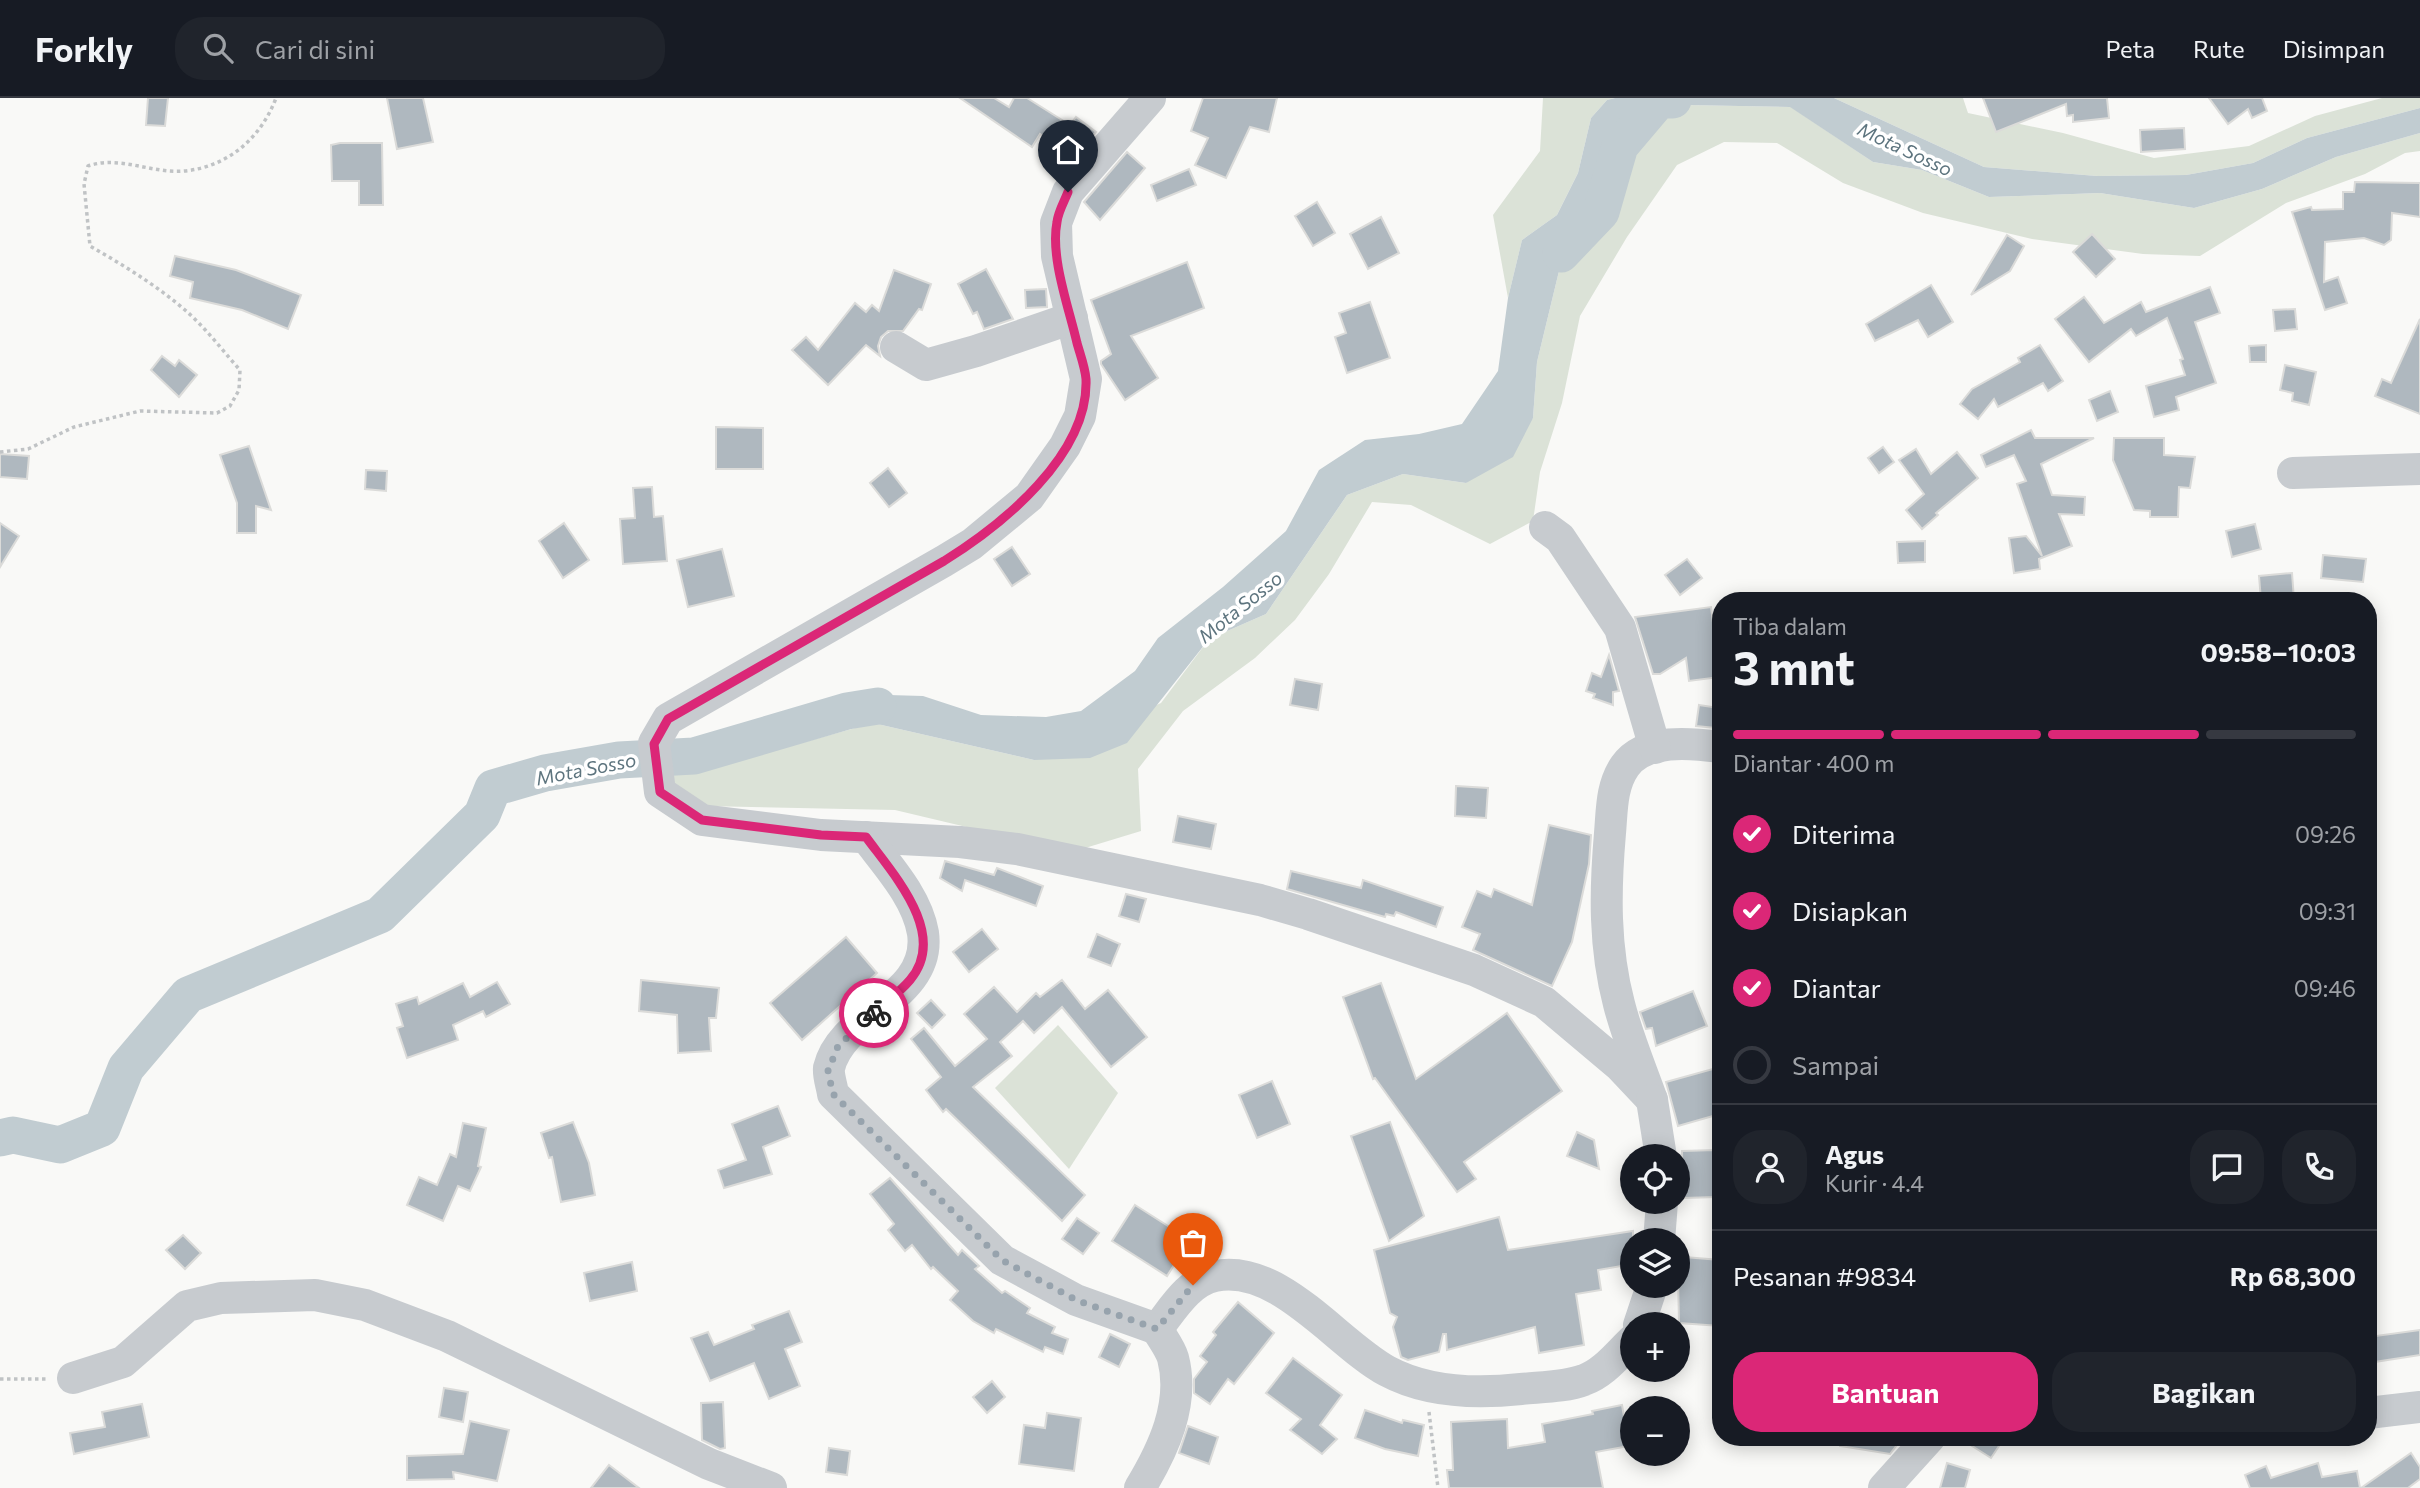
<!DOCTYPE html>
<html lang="id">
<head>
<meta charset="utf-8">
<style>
	:root { --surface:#171b24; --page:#20242c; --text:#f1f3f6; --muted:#9ea1a6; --line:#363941; --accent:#db2777 }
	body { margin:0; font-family:Commissioner,sans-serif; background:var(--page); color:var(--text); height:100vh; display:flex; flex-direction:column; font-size:26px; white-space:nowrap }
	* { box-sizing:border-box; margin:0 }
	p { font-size:23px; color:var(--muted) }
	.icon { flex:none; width:38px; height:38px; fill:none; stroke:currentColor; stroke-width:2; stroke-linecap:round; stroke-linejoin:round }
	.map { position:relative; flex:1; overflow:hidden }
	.side { position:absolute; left:1712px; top:494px; width:665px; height:854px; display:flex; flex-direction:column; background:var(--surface); border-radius:28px; box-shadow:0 4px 18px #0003 }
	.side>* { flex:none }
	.tools { position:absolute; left:1620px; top:1046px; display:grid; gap:14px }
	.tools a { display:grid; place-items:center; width:70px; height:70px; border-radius:50%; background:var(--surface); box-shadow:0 4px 18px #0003; font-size:35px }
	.pin { position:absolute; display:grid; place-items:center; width:60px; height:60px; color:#fff; margin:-72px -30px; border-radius:50% 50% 50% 0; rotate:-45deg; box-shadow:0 0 7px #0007 }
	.pin .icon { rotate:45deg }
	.courier { position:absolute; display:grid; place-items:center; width:70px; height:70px; margin:-35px; border:5px solid #db2777; border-radius:50%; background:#fff; color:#222; box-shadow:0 2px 9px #0007 }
	.overview em { font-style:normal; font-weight:700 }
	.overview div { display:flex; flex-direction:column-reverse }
	.overview { display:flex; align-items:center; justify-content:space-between; height:119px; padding:0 21px }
	h1 { font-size:46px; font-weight:700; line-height:52px }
	.bar { display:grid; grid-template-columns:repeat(4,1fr); gap:10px 7px; align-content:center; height:84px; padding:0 21px }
	.bar i { height:9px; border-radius:5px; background:var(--line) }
	.bar .selected { background:var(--accent) }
	.bar p { grid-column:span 4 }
	.line { display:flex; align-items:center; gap:18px; padding:0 21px; border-top:2px solid var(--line) }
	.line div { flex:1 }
	.round { display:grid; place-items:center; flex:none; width:74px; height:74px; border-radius:28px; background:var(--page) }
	ol { padding:0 21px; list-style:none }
	li { display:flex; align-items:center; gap:21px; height:77px }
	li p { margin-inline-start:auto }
	li .icon { padding:7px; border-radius:50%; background:var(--accent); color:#fff; stroke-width:4 }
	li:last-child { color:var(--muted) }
	li i { width:38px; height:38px; border:4px solid var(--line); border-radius:50% }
	.primary-button { display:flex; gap:14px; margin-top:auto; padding:14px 21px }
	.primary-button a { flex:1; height:80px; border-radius:28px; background:var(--accent); color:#fff; font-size:28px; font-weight:700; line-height:80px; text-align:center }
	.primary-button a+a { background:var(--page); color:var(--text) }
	header { display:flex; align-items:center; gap:42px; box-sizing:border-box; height:98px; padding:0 35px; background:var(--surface); border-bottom:2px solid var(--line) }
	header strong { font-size:33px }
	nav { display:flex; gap:38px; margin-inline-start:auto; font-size:24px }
	.search { width:490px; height:63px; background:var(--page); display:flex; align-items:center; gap:18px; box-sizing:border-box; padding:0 24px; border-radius:28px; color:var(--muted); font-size:26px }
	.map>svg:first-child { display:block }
	.green { fill:#dbe2d7 }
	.water { fill:#c1ccd1 }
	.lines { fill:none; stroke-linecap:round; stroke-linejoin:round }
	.river { stroke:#c1ccd1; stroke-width:37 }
	.building { fill:#afb8bf; stroke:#dbdbd9; stroke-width:2 }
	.path { stroke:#c0c3c5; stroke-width:3.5; stroke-dasharray:3.5 3.5; stroke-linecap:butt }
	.minor { stroke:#c7cbcf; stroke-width:32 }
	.done { stroke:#97a3ad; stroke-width:7; stroke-dasharray:0 12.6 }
	.route { stroke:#db2777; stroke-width:9 }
	.labels { text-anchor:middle; stroke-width:7; stroke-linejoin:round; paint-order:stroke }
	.water-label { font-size:19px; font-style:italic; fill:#5d747e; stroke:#fff }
</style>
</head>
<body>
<header>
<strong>Forkly</strong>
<div class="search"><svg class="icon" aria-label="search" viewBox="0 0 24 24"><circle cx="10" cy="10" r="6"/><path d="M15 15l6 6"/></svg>Cari di sini</div>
<nav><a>Peta</a><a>Rute</a><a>Disimpan</a></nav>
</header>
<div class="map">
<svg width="2420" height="1390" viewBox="0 0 2420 1390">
	<rect width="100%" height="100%" fill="#f9f9f7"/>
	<!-- green -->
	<g class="green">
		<polygon points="1543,0 1615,0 1607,2 1591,20 1578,75 1557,117 1522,142 1508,200 1493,117 1540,53"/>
		<polygon points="1834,0 1963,0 1968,15 2063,35 2154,60 2249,48 2315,18 2382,0 2420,0 2420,10 2307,40 2253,65 2186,77 2097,78 1984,69"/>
		<polygon points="1685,7 1791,9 1873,64 1922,72 1989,99 2100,95 2194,110 2262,91 2336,59 2420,35 2420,53 2405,55 2365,76 2286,105 2200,158 2143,156 2032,141 1923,115 1843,85 1777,45 1724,44 1677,67 1627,139 1580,218 1562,305 1540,374 1533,423 1490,446 1411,407 1372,404 1329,476 1295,522 1255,560 1183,613 1138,671 1141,733 1072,754 895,712 703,708 673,691 669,670 751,659 873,625 1034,662 1161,605 1209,541 1266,516 1347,397 1403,376 1466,385 1533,320 1537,264 1559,173 1592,138 1601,77 1620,36"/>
		<polygon points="1058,927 1118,995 1069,1071 995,990"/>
	</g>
	<!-- water -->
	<polygon class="water" points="1615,0 1834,0 1984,69 2097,78 2186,77 2253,65 2307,40 2420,10 2420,35 2336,59 2262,91 2194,110 2100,95 1989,99 1922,72 1873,64 1790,9 1685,7 1620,36 1601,77 1592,138 1559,173 1537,264 1533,320 1513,359 1466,385 1403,376 1347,397 1266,516 1209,541 1127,645 1090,660 1034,662 873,625 802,614 854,596 923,598 981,617 1046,619 1081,613 1135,573 1158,540 1223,489 1286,433 1319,372 1365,342 1419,336 1462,326 1498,273 1508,200 1522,142 1557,117 1578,75 1591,20 1607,2"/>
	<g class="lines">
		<!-- river -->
		<g class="river">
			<polyline points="1561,156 1601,114 1620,48 1659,2 1673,2"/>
			<polyline points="0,1040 13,1037 60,1047 102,1030 126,970 188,897 380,817 482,717 493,690 545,675 619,662 694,658 847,613 878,608"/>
		</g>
	</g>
	<!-- building -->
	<g class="building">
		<polygon points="148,0 168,0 165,28 146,27"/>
		<polygon points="387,0 423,0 433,44 397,51"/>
		<polygon points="960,0 994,0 1009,9 1014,0 1027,0 1070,27 1076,19 1096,34 1074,60 1040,36 1032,49"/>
		<polygon points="1203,0 1277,0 1269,34 1250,29 1226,80 1195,67 1208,40 1191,33"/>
		<polygon points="1983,0 2107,0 2109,20 2073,24 2073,17 2067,18 2066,6 1996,34"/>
		<polygon points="2209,0 2262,0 2267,13 2252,20 2248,11 2228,26"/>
		<polygon points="2184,30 2185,51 2141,54 2140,32"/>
		<polygon points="340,45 382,45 383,107 359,107 359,83 332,83 331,47"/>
		<polygon points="1127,54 1145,70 1100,122 1084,104"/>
		<polygon points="1189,71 1196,87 1157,103 1151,87"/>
		<polygon points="2355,84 2420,85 2420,119 2392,115 2391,142 2384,147 2364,140 2325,144 2324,184 2338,179 2347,205 2325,212 2292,114 2311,109 2312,112 2343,111 2343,94 2354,94"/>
		<polygon points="1317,104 1335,135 1313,148 1295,118"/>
		<polygon points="1381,119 1399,155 1368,171 1350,136"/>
		<polygon points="2092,136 2115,161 2096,179 2073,154"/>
		<polygon points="2007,137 2024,148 2010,173 1971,197"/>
		<polygon points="175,158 236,172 301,197 288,231 242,212 190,200 193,184 170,178"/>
		<polygon points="1187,164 1204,210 1131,238 1158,280 1125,302 1101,266 1101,263 1111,256 1091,202"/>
		<polygon points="986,171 1013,221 984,231 977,214 973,216 958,186"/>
		<polygon points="894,172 931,186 922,212 919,211 903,233 888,233 881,239 878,248 880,258 866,247 828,287 792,252 806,239 818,252 855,205 866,214 872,207 879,213"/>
		<polygon points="1931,187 1953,224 1928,239 1918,222 1875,243 1866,226"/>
		<polygon points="2210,189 2220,215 2195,224 2216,285 2176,299 2179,312 2154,319 2146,288 2185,277 2180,262 2183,261 2167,220 2136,238 2131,231 2089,264 2055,221 2084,199 2104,225 2141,204 2146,214"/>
		<polygon points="1046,191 1047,209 1026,210 1025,192"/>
		<polygon points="1370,204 1390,260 1347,275 1335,239 1346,235 1339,215"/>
		<polygon points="2295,211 2297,231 2275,233 2273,212"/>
		<polygon points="2420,221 2420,316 2375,298 2382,281 2391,285"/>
		<polygon points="2040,247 2063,283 2048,293 2043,285 1998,309 1994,301 1978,321 1960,306 1972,291 2020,264 2018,260"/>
		<polygon points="2266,247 2266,264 2250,264 2249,248"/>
		<polygon points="162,258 175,268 179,262 197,277 179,299 151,272"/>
		<polygon points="2285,267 2316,274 2309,307 2292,303 2293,295 2280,292"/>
		<polygon points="2110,293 2118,314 2097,323 2089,302"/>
		<polygon points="716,329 763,330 763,371 716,371"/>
		<polygon points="2031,332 2035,340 2094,340 2041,366 2052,397 2085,399 2084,417 2059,416 2072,448 2039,461 2040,471 2014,475 2009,440 2026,438 2042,458 2017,386 2026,383 2014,357 1986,369 1981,357"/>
		<polygon points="2114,340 2164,340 2164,357 2195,359 2190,390 2179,389 2178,419 2150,419 2150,413 2134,412 2113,362"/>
		<polygon points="249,348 271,412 256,408 256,435 237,435 237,405 220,357"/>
		<polygon points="1883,349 1894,364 1879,375 1868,360"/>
		<polygon points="1916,351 1931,376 1957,354 1978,380 1936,415 1938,417 1922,431 1906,412 1924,396 1899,362"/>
		<polygon points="0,356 29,358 27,381 0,379"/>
		<polygon points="888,370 907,395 889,409 870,385"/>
		<polygon points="366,372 387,373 386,393 365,391"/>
		<polygon points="652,389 654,419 663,418 667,463 623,466 620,421 635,420 633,390"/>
		<polygon points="0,425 19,438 0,469"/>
		<polygon points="564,425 589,462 563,480 539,443"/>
		<polygon points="2255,426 2261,451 2232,459 2226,433"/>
		<polygon points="1925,443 1925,464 1898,465 1897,444"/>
		<polygon points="1012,449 1030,476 1012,488 994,461"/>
		<polygon points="722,451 734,498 688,509 677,462"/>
		<polygon points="2323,457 2366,461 2363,484 2321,480"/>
		<polygon points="1687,461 1702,480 1680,497 1665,477"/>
		<polygon points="2292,475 2294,502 2261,502 2259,478"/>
		<polygon points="1711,509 1720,579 1689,583 1686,560 1660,576 1653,576 1635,519"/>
		<polygon points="1609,557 1619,593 1613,594 1613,607 1593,600 1595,596 1586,593 1592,575 1601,579"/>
		<polygon points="1295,581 1322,586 1318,612 1290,607"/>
		<polygon points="1699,607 1719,610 1716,630 1696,628"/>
		<polygon points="1456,688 1488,690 1486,720 1455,718"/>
		<polygon points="1178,718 1216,726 1211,751 1173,744"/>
		<polygon points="1549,727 1591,737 1589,766 1572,844 1552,888 1473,852 1480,836 1462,829 1477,793 1491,799 1494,791 1532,807"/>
		<polygon points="945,763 994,777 997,770 1043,788 1036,808 965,782 962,793 940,780"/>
		<polygon points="1291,773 1361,790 1363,782 1443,809 1436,829 1396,814 1394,818 1386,816 1385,819 1287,791"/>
		<polygon points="1126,796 1146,801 1139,824 1119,818"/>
		<polygon points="982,831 998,851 969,874 953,854"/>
		<polygon points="1097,836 1120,846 1111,868 1088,859"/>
		<polygon points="846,839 877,875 802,942 770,905"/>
		<polygon points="641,882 719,890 716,920 709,920 711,953 678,955 677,917 639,913"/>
		<polygon points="1062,882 1085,911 1108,892 1147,939 1111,969 1062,909 1034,935 1023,923 1000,944 1012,958 973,989 1085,1097 1062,1123 946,1011 943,1014 926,992 941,979 911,941 924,930 955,968 987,941 964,916 994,889 1017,914 1036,895 1040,899"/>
		<polygon points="497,884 510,906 486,919 483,913 453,927 458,942 407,960 397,930 403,928 396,906 417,899 419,906 463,885 470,899"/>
		<polygon points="1381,885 1416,981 1507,915 1562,993 1464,1064 1476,1081 1457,1094 1375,980 1373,981 1343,899"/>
		<polygon points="1693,893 1707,928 1656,948 1652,930 1646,931 1640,914"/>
		<polygon points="931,902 945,917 932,930 917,915"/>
		<polygon points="1720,969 1720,1016 1678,1028 1666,984"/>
		<polygon points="1272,983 1290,1026 1257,1040 1239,997"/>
		<polygon points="778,1008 790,1038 763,1049 772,1076 724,1090 718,1072 746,1062 732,1026"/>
		<polygon points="573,1024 589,1065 595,1097 561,1104 552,1059 549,1060 541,1035"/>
		<polygon points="1390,1024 1424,1118 1389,1143 1351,1038"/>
		<polygon points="463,1025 486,1030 478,1068 481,1069 470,1093 458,1088 443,1123 407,1107 419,1079 437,1087 450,1056 456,1059"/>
		<polygon points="1577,1034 1594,1042 1599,1071 1567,1058"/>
		<polygon points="1716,1052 1717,1099 1683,1100 1682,1053"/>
		<polygon points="890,1080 958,1157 962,1152 979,1168 975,1171 1002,1195 1005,1193 1030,1210 1027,1215 1055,1229 1052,1235 1068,1241 1063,1256 1045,1249 1043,1254 996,1231 994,1235 973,1223 950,1202 958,1193 933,1169 931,1171 912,1147 905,1153 888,1132 894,1126 870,1096"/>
		<polygon points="1135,1107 1190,1142 1167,1178 1112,1143"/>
		<polygon points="1499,1119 1508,1152 1633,1133 1633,1166 1598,1172 1601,1192 1576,1196 1584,1247 1539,1255 1535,1229 1447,1252 1446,1236 1443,1236 1439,1254 1408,1262 1401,1259 1393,1229 1397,1219 1390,1215 1374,1152"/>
		<polygon points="1077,1120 1099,1135 1083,1156 1062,1141"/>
		<polygon points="183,1137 201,1155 185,1171 166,1152"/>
		<polygon points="1684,1159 1720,1162 1720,1228 1679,1225 1678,1179 1680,1180 1681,1170 1684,1170"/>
		<polygon points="632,1164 637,1193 590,1203 584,1175"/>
		<polygon points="1238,1204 1274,1235 1234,1286 1228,1281 1210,1306 1194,1295 1194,1281 1207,1264 1200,1258 1216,1237 1213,1234"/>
		<polygon points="789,1213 802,1244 785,1251 800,1288 769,1301 754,1265 710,1283 691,1240 708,1234 714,1247 754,1231 752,1227"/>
		<polygon points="2420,1232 2420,1257 2368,1265 2368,1239"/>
		<polygon points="1110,1236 1130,1246 1119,1269 1099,1259"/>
		<polygon points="1293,1260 1342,1297 1320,1327 1337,1341 1322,1356 1290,1332 1301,1321 1266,1295"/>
		<polygon points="992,1283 1005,1299 987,1315 973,1299"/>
		<polygon points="444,1290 468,1294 463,1324 439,1319"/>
		<polygon points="723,1304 725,1350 720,1351 702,1342 701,1305"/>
		<polygon points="142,1306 149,1339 74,1356 70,1335 105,1329 102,1314"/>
		<polygon points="1622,1307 1629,1348 1596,1354 1603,1390 1449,1390 1447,1372 1453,1372 1451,1324 1507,1321 1508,1350 1545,1344 1542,1326 1593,1316 1592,1313"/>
		<polygon points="1365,1312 1402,1325 1403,1322 1424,1327 1418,1358 1385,1351 1355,1340"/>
		<polygon points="1047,1315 1081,1320 1074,1373 1019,1366 1024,1327 1045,1330"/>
		<polygon points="470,1323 509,1332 497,1383 453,1374 454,1381 407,1382 407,1358 463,1356"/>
		<polygon points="1188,1328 1218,1339 1209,1366 1179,1355"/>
		<polygon points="1841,1339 1903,1339 1890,1356 1840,1348"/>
		<polygon points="1958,1339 2005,1339 1991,1360"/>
		<polygon points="829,1350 850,1353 847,1377 826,1374"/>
		<polygon points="2411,1355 2420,1369 2420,1381 2408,1390 2361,1390"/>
		<polygon points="1947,1365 1970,1372 1965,1390 1940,1390"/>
		<polygon points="2318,1365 2322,1379 2357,1373 2360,1390 2250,1390 2245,1377 2266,1368 2271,1380"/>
		<polygon points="609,1367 639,1390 591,1390"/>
	</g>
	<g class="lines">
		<!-- path -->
		<g class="path">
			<path d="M0,354L28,351L74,329L140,313L217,315L230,308L239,292L240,272C222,252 205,229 185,212C156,187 123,167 90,148L84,86L88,68C120,57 152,76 184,73C228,69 261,40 276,0"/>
			<polyline points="0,1281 47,1281"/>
			<polyline points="1429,1314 1438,1390"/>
		</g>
		<!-- minor -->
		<g class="minor">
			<path d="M1150,0L1068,94L1056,125L1057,158L1086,281L1080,318L1065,348L1029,399L972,446L944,463L668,621L654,645L660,694L702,722L821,737L960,744L1017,751L1260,802L1308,816L1474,872L1544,904L1620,968L1652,1002C1641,971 1627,938 1619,906C1604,849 1605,793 1610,735C1612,713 1611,688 1625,668C1645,640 1691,645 1720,649"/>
			<polyline points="896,249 926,267 976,253 1072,220"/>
			<polyline points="2293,375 2420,371"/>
			<polyline points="1545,429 1560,440 1620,530 1655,650"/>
			<path d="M866,739C887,767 917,799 923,835C932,900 842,915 829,970C828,978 832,988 833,996L1002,1162L1076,1202L1157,1231C1173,1211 1188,1184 1215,1178C1279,1165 1337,1246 1387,1273C1428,1295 1476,1296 1521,1291C1541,1289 1566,1289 1584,1282C1604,1275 1618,1256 1633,1242"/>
			<polyline points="1652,1002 1661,1059"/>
			<polyline points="1659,1143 1662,1104"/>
			<polyline points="1639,1227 1652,1188"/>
			<polyline points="73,1280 123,1264 187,1208 221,1200 315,1197 365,1207 447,1238 709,1366 771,1390"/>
			<polyline points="2368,1315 2420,1309"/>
			<path d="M1140,1390C1163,1352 1185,1306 1173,1260C1170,1250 1162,1240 1157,1231"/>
			<polyline points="1884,1390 1930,1339"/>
		</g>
	</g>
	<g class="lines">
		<!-- done -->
		<polyline class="done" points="874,915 838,948 828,973 833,996 1002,1162 1076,1202 1157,1231 1193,1187"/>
		<!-- route -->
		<path class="route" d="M874,915C886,904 900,894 910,882C949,836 893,776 866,739L821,737L702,722L660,694L654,646L668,621L944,463C1002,427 1089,357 1086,281C1085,269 1080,256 1077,245C1069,210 1050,159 1057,124C1058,114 1064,104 1068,94"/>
	</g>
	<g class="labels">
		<!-- water labels -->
		<g class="water-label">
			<text transform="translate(1905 51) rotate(25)" y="7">Mota Sosso</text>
			<text transform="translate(1240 509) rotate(-39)" y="7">Mota Sosso</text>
			<text transform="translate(586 671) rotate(-11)" y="7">Mota Sosso</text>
		</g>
	</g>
</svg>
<div class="tools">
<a><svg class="icon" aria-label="locate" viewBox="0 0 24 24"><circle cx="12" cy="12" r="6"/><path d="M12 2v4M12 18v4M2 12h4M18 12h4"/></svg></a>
<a><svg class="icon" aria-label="layers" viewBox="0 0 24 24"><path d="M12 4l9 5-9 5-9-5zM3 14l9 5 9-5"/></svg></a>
<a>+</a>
<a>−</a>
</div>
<div class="pin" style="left:1193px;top:1187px;background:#ea580c"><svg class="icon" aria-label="bag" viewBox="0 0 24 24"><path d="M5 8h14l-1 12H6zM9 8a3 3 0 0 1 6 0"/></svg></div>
<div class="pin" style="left:1068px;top:94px;background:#1f2937"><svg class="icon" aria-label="home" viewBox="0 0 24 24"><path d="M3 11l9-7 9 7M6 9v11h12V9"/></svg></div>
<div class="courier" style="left:874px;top:915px"><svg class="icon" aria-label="bike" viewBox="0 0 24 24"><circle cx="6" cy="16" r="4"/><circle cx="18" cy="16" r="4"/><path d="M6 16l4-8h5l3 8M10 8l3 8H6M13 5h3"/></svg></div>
<section class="side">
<div class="overview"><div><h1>3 mnt</h1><p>Tiba dalam</p></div><em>09:58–10:03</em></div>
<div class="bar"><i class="selected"></i><i class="selected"></i><i class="selected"></i><i></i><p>Diantar · 400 m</p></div>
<ol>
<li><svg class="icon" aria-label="check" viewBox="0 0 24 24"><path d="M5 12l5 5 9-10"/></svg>Diterima<p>09:26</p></li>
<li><svg class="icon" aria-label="check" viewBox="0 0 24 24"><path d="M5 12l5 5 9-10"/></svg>Disiapkan<p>09:31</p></li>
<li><svg class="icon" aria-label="check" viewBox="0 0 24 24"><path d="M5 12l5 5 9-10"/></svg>Diantar<p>09:46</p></li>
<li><i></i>Sampai</li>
</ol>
<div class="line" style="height:126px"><a class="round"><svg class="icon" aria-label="person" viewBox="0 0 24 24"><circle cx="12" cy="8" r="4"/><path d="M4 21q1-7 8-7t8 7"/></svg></a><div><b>Agus</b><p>Kurir · 4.4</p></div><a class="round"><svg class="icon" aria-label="chat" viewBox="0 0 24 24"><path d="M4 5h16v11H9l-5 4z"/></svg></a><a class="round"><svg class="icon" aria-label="phone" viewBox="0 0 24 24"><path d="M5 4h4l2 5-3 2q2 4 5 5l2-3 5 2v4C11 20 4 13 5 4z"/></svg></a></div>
<div class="line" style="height:91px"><div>Pesanan #9834</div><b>Rp 68,300</b></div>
<div class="primary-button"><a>Bantuan</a><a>Bagikan</a></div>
</section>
</div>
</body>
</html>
